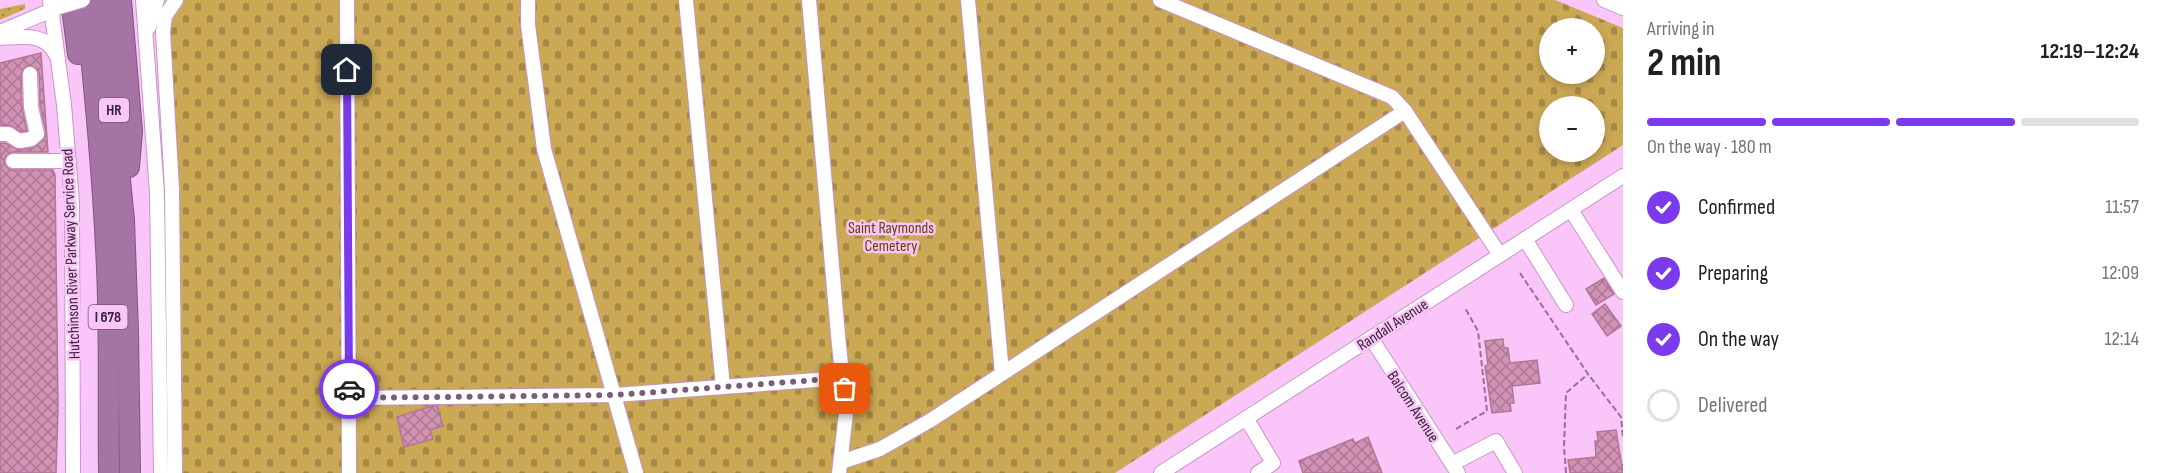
<!DOCTYPE html>
<html lang="en">
<head>
<meta charset="utf-8">
<style>
	:root { --surface:#fff; --page:#f2f2f2; --text:#202124; --muted:#757577; --line:#e0e0e0; --accent:#7c3aed }
	body { margin:0; font-family:"Sofia Sans Condensed",sans-serif; background:var(--page); color:var(--text); height:100vh; display:flex; flex-direction:column; font-size:22px; white-space:nowrap }
	* { box-sizing:border-box; margin:0 }
	p { font-size:20px; color:var(--muted) }
	.icon { flex:none; width:33px; height:33px; fill:none; stroke:currentColor; stroke-width:2; stroke-linecap:round; stroke-linejoin:round }
	.map { position:relative; flex:1; overflow:hidden }
	.panel { display:flex; flex-direction:column; background:var(--surface); width:540px }
	.panel>* { flex:none }
	.controls { position:absolute; left:1539px; top:18px; display:grid; gap:12px }
	.controls a { display:grid; place-items:center; width:66px; height:66px; border-radius:50%; background:var(--surface); box-shadow:0 3px 9px #0003; font-size:30px }
	.pin { position:absolute; display:grid; place-items:center; width:51px; height:51px; color:#fff; margin:-26px; border-radius:12px; box-shadow:0 3px 9px #0006 }
	.courier { position:absolute; display:grid; place-items:center; width:60px; height:60px; margin:-30px; border:4px solid #7c3aed; border-radius:50%; background:#fff; color:#222; box-shadow:0 2px 8px #0007 }
	.overview em { font-style:normal; font-weight:700 }
	.overview div { display:flex; flex-direction:column-reverse }
	.overview { display:flex; align-items:center; justify-content:space-between; height:102px; padding:0 24px }
	h1 { font-size:39px; font-weight:700; line-height:45px }
	.bar { display:grid; grid-template-columns:repeat(4,1fr); gap:9px 6px; align-content:center; height:72px; padding:0 24px }
	.bar i { height:8px; border-radius:4px; background:var(--line) }
	.bar .selected { background:var(--accent) }
	.bar p { grid-column:span 4 }
	ol { padding:0 24px; list-style:none }
	li { display:flex; align-items:center; gap:18px; height:66px }
	li p { margin-inline-start:auto }
	li .icon { padding:6px; border-radius:50%; background:var(--accent); color:#fff; stroke-width:4 }
	li:last-child { color:var(--muted) }
	li i { width:33px; height:33px; border:3px solid var(--line); border-radius:50% }
	main { display:flex; flex:1; min-height:0 }
	.map>svg:first-child { display:block }
	.grass { fill:url(#grass-dots) }
	.cemetery { fill:url(#cemetery-stones); fill-rule:evenodd }
	.building { fill:url(#building-cross-hatch); stroke:#b37696; stroke-width:1.5 }
	.lines { fill:none; stroke-linecap:round; stroke-linejoin:round }
	.minor-casing { stroke:#c695c5; stroke-width:16 }
	.highway-casing { stroke:#7e587e; stroke-width:22 }
	.path { stroke:#947194; stroke-width:2; stroke-dasharray:6 3; stroke-linecap:butt }
	.minor { stroke:#fff; stroke-width:14 }
	.highway { stroke:#a574a5; stroke-width:20 }
	.minor-bridge-casing { stroke:#c695c5; stroke-width:16; stroke-linecap:butt }
	.minor-bridge { stroke:#fff; stroke-width:14 }
	.done { stroke:#7b5c7a; stroke-width:6; stroke-dasharray:0 10.8 }
	.route { stroke:#7c3aed; stroke-width:8 }
	.labels { text-anchor:middle; stroke-width:5; stroke-linejoin:round; paint-order:stroke }
	.shield { fill:#fac6f9; stroke:#715470; stroke-width:1.5 }
	.shield-label { font-size:15px; font-weight:bold; fill:#362336 }
	.park-label { font-size:16px; fill:#5d4500; stroke:#fac6f9 }
	.street-label { font-size:16px; fill:#362336; stroke:#fac6f9 }
</style>
</head>
<body>
<main>
<div class="map">
<svg width="1623" height="473" viewBox="0 0 1623 473">
	<defs>
		<pattern id="grass-dots" width="8" height="8" patternUnits="userSpaceOnUse" patternTransform="scale(1.5)"><rect width="8" height="8" fill="#cba854"/><path d="M2 2h.1M6 6h.1" fill="none" stroke="#a68846" stroke-width="1.8" stroke-linecap="round"/></pattern>
		<pattern id="cemetery-stones" width="16" height="16" patternUnits="userSpaceOnUse" patternTransform="scale(1.5)"><rect width="16" height="16" fill="#cba854"/><path d="M2 7V4a2 2 0 0 1 4 0v3zM10 15v-3a2 2 0 0 1 4 0v3z" fill="#a68846"/></pattern>
		<pattern id="building-cross-hatch" width="8" height="8" patternUnits="userSpaceOnUse" patternTransform="scale(1.5)"><rect width="8" height="8" fill="#d292b4"/><path d="M0 0l8 8M0 8l8-8" fill="none" stroke="#ab7793"/></pattern>
	</defs>
	<rect width="100%" height="100%" fill="#fac6f9"/>
	<!-- grass -->
	<polygon class="grass" points="25,4 25,9 0,20 0,9"/>
	<!-- cemetery -->
	<path class="cemetery" d="M171,0H1555L1623,28V145L1115,473H172L167,152ZM1550,28H1594V74H1550ZM1550,106H1594V152H1550Z"/>
	<!-- building -->
	<g class="building">
		<polygon points="41,53 48,152 12,152 6,156 4,162 8,168 12,170 53,170 55,175 58,408 56,473 0,473 0,143 5,143 20,150 32,148 43,140 46,133 40,106 39,73 37,69 30,65 25,67 21,74 22,107 27,131 21,132 12,126 0,125 0,63"/>
		<polygon points="1604,278 1614,294 1596,305 1586,289"/>
		<polygon points="1605,304 1621,326 1607,336 1592,314"/>
		<polygon points="1503,339 1504,348 1508,348 1510,363 1537,360 1540,383 1512,386 1514,403 1510,403 1511,411 1492,413 1485,366 1488,365 1485,341"/>
		<polygon points="432,406 437,406 443,426 430,430 433,439 404,447 397,417"/>
		<polygon points="1616,430 1623,473 1570,473 1568,460 1596,457 1595,441 1598,441 1597,432"/>
		<polygon points="1368,437 1382,473 1303,473 1299,461 1353,439 1355,443"/>
	</g>
	<g class="lines">
		<defs>
			<g id="minor">
				<polyline points="50,0 64,105 72,202 73,473"/>
				<polyline points="143,0 157,193 161,473"/>
				<polyline points="347,0 349,473"/>
				<polyline points="528,0 528,25 544,149 636,473"/>
				<polyline points="686,0 723,387"/>
				<polyline points="809,0 838,335 846,413 839,473"/>
				<polyline points="968,0 1002,373"/>
				<polyline points="1160,0 1392,97 1405,111 1500,255"/>
				<polyline points="1604,0 1623,8"/>
				<polyline points="149,27 157,0"/>
				<polyline points="0,32 59,7"/>
				<path d="M0,38C21,37 46,32 56,55"/>
				<polyline points="0,134 8,134 19,141 31,139 37,134 31,107 30,74"/>
				<polyline points="13,161 69,161"/>
				<polyline points="1571,210 1623,292"/>
				<polyline points="1525,239 1566,305"/>
				<polyline points="1371,338 1458,473"/>
				<polyline points="349,398 615,395 843,378"/>
				<polyline points="1246,418 1273,463 1258,473"/>
				<polyline points="841,462 880,449 931,420 1405,111"/>
				<polyline points="1452,464 1496,441 1515,473"/>
				<polyline points="175,473 172,190 163,32 165,16 176,0"/>
				<polyline points="1161,473 1623,176"/>
			</g>
			<g id="highway">
				<polyline points="71,0 78,54"/>
				<path d="M85,0C95,89 103,178 107,268C110,336 108,405 109,473"/>
				<polyline points="102,0 124,220 128,331 130,473"/>
				<polyline points="121,0 132,131 129,167"/>
			</g>
		</defs>
		<!-- minor casing -->
		<use href="#minor" class="minor-casing"/>
		<!-- highway casing -->
		<use href="#highway" class="highway-casing"/>
		<!-- path -->
		<g class="path">
			<polyline points="1520,273 1588,374 1621,417 1623,437"/>
			<polyline points="1456,429 1487,411 1478,331 1465,308"/>
			<polyline points="1622,465 1623,465"/>
			<polyline points="1566,473 1564,446 1566,393 1588,374"/>
		</g>
		<!-- minor -->
		<use href="#minor" class="minor"/>
		<!-- highway -->
		<use href="#highway" class="highway"/>
		<defs>
			<polyline id="minor-bridge" points="59,7 83,0"/>
		</defs>
		<!-- minor-bridge casing -->
		<use href="#minor-bridge" class="minor-bridge-casing"/>
		<!-- minor-bridge -->
		<use href="#minor-bridge" class="minor-bridge"/>
	</g>
	<g class="lines">
		<!-- done -->
		<polyline class="done" points="349,389 349,398 615,395 843,378 845,389"/>
		<!-- route -->
		<polyline class="route" points="347,70 349,389"/>
	</g>
	<g class="labels">
		<!-- shield labels -->
		<g class="shield">
			<rect x="99" y="98" width="30" height="24" rx="4.5"/>
			<rect x="88.5" y="305" width="39" height="24" rx="4.5"/>
		</g>
		<g class="shield-label">
			<text x="114" y="115">HR</text>
			<text x="108" y="322">I 678</text>
		</g>
		<!-- park labels -->
		<g class="park-label">
			<text x="891" y="233">Saint Raymonds<tspan x="891" dy="18">Cemetery</tspan></text>
		</g>
		<!-- street labels -->
		<g class="street-label">
			<text transform="translate(70 254) rotate(-92)" y="6">Hutchinson River Parkway Service Road</text>
			<text transform="translate(1392 324) rotate(-33)" y="6">Randall Avenue</text>
			<text transform="translate(1414 406) rotate(57)" y="6">Balcom Avenue</text>
		</g>
	</g>
</svg>
<div class="controls">
<a>+</a>
<a>−</a>
</div>
<div class="pin" style="left:845px;top:389px;background:#ea580c"><svg class="icon" aria-label="bag" viewBox="0 0 24 24"><path d="M5 8h14l-1 12H6zM9 8a3 3 0 0 1 6 0"/></svg></div>
<div class="pin" style="left:347px;top:70px;background:#1f2937"><svg class="icon" aria-label="home" viewBox="0 0 24 24"><path d="M3 11l9-7 9 7M6 9v11h12V9"/></svg></div>
<div class="courier" style="left:349px;top:389px"><svg class="icon" aria-label="car" viewBox="0 0 24 24"><path d="M5 17H2v-5l4-1 3-4h7l3 4 3 1v5h-3M9 17h6M6 11h13"/><circle cx="7" cy="17" r="2"/><circle cx="17" cy="17" r="2"/></svg></div>
</div>
<section class="panel">
<div class="overview"><div><h1>2 min</h1><p>Arriving in</p></div><em>12:19–12:24</em></div>
<div class="bar"><i class="selected"></i><i class="selected"></i><i class="selected"></i><i></i><p>On the way · 180 m</p></div>
<ol>
<li><svg class="icon" aria-label="check" viewBox="0 0 24 24"><path d="M5 12l5 5 9-10"/></svg>Confirmed<p>11:57</p></li>
<li><svg class="icon" aria-label="check" viewBox="0 0 24 24"><path d="M5 12l5 5 9-10"/></svg>Preparing<p>12:09</p></li>
<li><svg class="icon" aria-label="check" viewBox="0 0 24 24"><path d="M5 12l5 5 9-10"/></svg>On the way<p>12:14</p></li>
<li><i></i>Delivered</li>
</ol>
</section>
</main>
</body>
</html>
